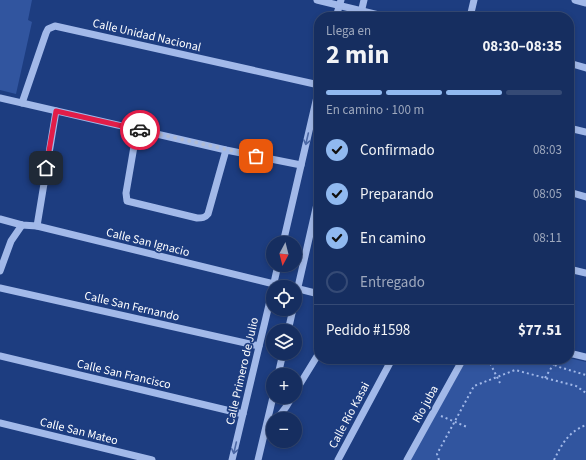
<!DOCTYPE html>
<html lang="es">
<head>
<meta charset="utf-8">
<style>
	:root { --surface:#162e60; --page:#233a69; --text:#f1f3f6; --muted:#9ea8bd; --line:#354a75; --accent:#90b9f0 }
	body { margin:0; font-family:"Source Sans 3",sans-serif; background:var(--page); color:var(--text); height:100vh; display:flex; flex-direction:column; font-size:15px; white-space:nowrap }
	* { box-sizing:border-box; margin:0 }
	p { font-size:13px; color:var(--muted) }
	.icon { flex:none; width:22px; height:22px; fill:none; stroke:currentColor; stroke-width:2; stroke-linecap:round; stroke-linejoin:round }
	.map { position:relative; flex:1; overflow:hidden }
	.sheet { position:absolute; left:314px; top:12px; width:260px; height:352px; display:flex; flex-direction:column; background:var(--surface); border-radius:16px; box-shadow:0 2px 6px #0003,0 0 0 1px var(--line) }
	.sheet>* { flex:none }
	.needle { width:26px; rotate:187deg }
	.controls { position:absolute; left:266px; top:236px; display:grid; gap:8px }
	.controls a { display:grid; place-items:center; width:36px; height:36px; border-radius:50%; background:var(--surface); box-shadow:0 2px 6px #0003,0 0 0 1px var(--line); font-size:20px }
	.pin { position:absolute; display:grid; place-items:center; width:34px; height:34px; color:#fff; margin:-17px; border-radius:8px; box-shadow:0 2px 6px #0006 }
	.courier { position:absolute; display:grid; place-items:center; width:40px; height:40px; margin:-20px; border:3px solid #e11d48; border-radius:50%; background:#fff; color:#222; box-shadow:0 1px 5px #0007 }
	.head em { font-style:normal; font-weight:700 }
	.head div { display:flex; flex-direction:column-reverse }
	.head { display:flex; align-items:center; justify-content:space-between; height:68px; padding:0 12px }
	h1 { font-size:26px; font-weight:700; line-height:30px }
	.bar { display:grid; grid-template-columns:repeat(4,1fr); gap:6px 4px; align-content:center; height:48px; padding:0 12px }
	.bar i { height:5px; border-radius:3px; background:var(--line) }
	.bar .active { background:var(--accent) }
	.bar p { grid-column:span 4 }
	.line { display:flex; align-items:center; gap:10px; padding:0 12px; border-top:1px solid var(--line) }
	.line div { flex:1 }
	ol { padding:0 12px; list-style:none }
	li { display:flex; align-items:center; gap:12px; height:44px }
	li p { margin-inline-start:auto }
	li .icon { padding:4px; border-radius:50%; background:var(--accent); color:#111; stroke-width:4 }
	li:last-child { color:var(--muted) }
	li i { width:22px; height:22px; border:2px solid var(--line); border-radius:50% }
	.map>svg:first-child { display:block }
	.green { fill:#31559f }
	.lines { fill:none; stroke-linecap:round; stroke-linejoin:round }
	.path { stroke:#a2b9e9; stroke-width:2; stroke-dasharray:2 3; stroke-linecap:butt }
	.minor { stroke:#a2b9e9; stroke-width:7 }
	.oneway { stroke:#4c68a5 }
	.done { stroke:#b0bbd3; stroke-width:4; stroke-dasharray:0 7.2 }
	.route { stroke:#e11d48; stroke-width:5 }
	.labels { text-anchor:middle; stroke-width:3.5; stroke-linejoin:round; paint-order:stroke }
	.street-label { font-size:12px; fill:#fff; stroke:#1d3d80 }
</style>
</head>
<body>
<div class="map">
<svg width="586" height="460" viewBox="0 0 586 460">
	<rect width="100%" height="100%" fill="#1d3d80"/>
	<!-- green -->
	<g class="green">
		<polygon points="0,0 32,0 28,20 32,22 16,94 0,90"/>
		<polygon points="569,358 586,362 586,460 410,460 467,359 569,359"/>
	</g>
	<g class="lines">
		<!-- path -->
		<g class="path">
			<polyline points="488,359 500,383"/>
			<polyline points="541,359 559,367 586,375"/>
			<polyline points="545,378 553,365 556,359"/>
			<polyline points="441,416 467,427"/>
			<polyline points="439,460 437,454 474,386 515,370 576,386 586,393"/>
			<path d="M554,460C562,444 568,432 586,425"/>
		</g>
		<!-- minor -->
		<g class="minor">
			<polyline points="317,0 387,17"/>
			<polyline points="575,0 586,3"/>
			<polyline points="336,17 341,0"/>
			<polyline points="360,17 364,0"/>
			<polyline points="470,17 474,0"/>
			<polyline points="569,63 586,68"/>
			<polyline points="0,98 226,150 301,165"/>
			<polyline points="22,103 46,33 48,29 55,26 319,85"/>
			<polyline points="569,128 586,132"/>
			<path d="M137,129L126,193L127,201L197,218C202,218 205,218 208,214L226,150"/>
			<polyline points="569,192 586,197"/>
			<polyline points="0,219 22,225 37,226 274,284 290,287"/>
			<polyline points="37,226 56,111"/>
			<polyline points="283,243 319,88"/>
			<polyline points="569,269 586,273"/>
			<polyline points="0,271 11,241 22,225"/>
			<polyline points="273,287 278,265"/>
			<polyline points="0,288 259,346"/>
			<polyline points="295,288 319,294"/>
			<polyline points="295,300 319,195"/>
			<polyline points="288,331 293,309"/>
			<polyline points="569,353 586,357"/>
			<polyline points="0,356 243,414"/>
			<polyline points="278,375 283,353"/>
			<polyline points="295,392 319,353"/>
			<polyline points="277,419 286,407 292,397"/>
			<polyline points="0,423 152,460"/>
			<polyline points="232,460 273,288"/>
			<polyline points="258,460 273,397"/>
			<polyline points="338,460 392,359"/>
			<polyline points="407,460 463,359"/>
		</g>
	</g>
	<!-- one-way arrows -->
	<defs><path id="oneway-shaft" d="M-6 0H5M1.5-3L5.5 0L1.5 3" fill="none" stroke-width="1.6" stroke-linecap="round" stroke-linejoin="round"/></defs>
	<g class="oneway">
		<use href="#oneway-shaft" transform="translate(307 139) rotate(103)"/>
		<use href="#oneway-shaft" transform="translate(235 448) rotate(103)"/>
	</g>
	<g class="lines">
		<!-- done -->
		<polyline class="done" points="140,130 256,156"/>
		<!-- route -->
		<polyline class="route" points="46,168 56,111 140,130"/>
	</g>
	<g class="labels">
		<!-- street labels -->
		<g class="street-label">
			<text transform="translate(147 35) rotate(13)" y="4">Calle Unidad Nacional</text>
			<text transform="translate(148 242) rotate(14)" y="4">Calle San Ignacio</text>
			<text transform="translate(132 306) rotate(13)" y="4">Calle San Fernando</text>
			<text transform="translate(242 371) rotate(-77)" y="4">Calle Primero de Julio</text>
			<text transform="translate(124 374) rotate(13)" y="4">Calle San Francisco</text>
			<text transform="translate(425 404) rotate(-61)" y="4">Rio juba</text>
			<text transform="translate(349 415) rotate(-62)" y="4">Calle Río Kasai</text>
			<text transform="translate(79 431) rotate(14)" y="4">Calle San Mateo</text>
		</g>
	</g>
</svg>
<div class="controls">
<a><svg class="needle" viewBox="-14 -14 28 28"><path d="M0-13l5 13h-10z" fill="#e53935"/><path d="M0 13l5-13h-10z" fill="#9ea8bd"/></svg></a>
<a><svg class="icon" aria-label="locate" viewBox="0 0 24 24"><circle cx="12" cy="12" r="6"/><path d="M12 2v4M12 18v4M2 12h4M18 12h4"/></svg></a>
<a><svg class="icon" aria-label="layers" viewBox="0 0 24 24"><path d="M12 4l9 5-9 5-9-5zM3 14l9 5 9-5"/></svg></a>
<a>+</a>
<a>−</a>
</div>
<div class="pin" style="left:256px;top:156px;background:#ea580c"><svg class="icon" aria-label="bag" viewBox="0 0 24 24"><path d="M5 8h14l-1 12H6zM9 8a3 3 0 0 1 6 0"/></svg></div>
<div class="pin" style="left:46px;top:168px;background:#1f2937"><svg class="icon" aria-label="home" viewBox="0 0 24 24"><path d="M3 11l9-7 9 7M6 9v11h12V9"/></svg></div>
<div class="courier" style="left:140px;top:130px"><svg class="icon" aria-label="car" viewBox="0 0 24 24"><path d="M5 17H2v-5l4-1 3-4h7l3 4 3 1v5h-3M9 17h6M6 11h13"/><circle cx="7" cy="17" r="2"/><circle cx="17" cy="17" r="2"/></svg></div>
<section class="sheet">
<div class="head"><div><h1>2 min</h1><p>Llega en</p></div><em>08:30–08:35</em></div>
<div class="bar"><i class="active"></i><i class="active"></i><i class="active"></i><i></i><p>En camino · 100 m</p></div>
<ol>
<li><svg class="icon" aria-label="check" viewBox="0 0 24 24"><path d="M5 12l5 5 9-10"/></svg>Confirmado<p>08:03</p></li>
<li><svg class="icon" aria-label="check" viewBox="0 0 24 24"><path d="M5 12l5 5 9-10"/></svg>Preparando<p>08:05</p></li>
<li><svg class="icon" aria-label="check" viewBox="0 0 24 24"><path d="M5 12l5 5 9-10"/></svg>En camino<p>08:11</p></li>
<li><i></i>Entregado</li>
</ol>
<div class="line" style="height:52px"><div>Pedido #1598</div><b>$77.51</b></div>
</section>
</div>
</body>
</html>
